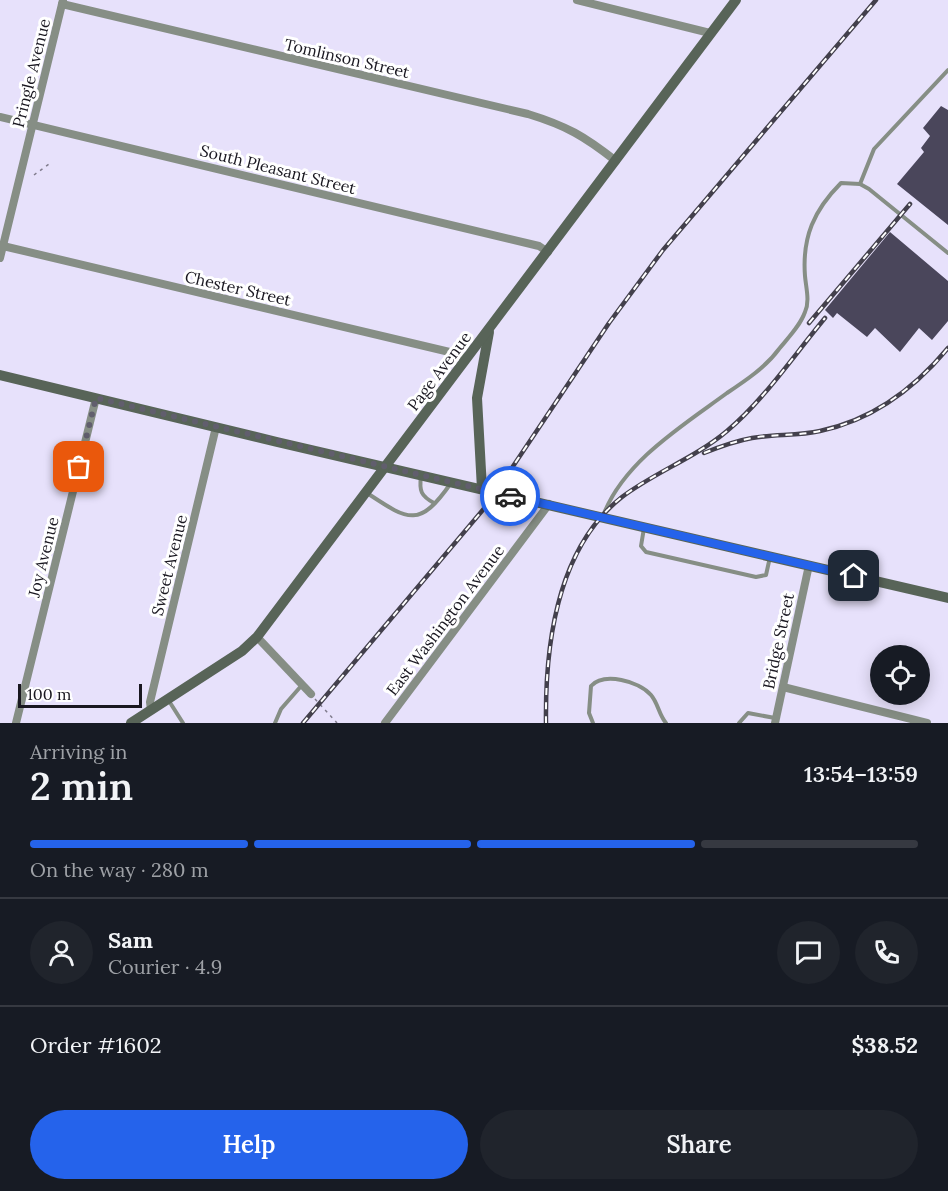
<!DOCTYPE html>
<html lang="en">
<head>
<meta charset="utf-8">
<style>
	:root { --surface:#171b24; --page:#20242c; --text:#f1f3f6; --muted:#9ea1a6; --line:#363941; --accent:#2563eb }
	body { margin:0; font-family:Lora,serif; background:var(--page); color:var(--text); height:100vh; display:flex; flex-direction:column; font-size:22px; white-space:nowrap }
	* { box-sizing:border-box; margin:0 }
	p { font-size:20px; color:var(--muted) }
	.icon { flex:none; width:33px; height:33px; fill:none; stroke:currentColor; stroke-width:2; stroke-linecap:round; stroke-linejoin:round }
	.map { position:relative; height:723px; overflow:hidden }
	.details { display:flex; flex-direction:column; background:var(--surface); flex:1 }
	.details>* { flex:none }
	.tools { position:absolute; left:870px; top:645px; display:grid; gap:12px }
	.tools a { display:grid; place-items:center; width:60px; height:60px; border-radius:50%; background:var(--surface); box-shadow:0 3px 15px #0003; font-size:30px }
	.scale { position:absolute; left:18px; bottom:15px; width:124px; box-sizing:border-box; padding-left:6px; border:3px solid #191720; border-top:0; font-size:16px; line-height:21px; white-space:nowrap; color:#191720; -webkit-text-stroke:4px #fff; paint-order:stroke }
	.pin { position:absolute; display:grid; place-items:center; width:51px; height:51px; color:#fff; margin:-26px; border-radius:12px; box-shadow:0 3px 9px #0006 }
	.courier { position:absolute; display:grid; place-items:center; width:60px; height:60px; margin:-30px; border:4px solid #2563eb; border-radius:50%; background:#fff; color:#222; box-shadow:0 2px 8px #0007 }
	.summary em { font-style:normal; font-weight:600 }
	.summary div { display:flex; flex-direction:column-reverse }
	.summary { display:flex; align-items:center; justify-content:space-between; height:102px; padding:0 30px }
	h1 { font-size:39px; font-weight:600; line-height:45px }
	.bar { display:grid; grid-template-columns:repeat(4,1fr); gap:9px 6px; align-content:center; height:72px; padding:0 30px }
	.bar i { height:8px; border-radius:4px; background:var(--line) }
	.bar .selected { background:var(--accent) }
	.bar p { grid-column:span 4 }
	.line { display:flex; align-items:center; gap:15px; padding:0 30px; border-top:2px solid var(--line) }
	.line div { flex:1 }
	.round { display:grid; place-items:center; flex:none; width:63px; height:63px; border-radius:32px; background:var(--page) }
	.action { display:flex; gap:12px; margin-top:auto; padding:12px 30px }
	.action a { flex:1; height:69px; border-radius:36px; background:var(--accent); color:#fff; font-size:24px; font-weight:600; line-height:69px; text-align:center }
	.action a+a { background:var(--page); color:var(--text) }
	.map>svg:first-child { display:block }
	.building { fill:#4a465b }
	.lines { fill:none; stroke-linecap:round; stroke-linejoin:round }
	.path { stroke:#807c8d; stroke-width:1.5; stroke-dasharray:3 4.5; stroke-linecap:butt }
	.lane { stroke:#868e85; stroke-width:4 }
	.street { stroke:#868e85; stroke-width:8 }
	.secondary { stroke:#586458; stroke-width:10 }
	.rail-casing { stroke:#43404c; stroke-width:4.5 }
	.rail { stroke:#fff; stroke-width:2; stroke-dasharray:7; stroke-linecap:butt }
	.done { stroke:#615e6d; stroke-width:6; stroke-dasharray:0 10.8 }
	.route { stroke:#2563eb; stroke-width:8 }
	.labels { text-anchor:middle; stroke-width:6; stroke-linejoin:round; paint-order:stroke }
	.street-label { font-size:16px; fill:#191720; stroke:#fff }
</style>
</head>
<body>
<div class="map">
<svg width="948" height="723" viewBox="0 0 948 723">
	<rect width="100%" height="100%" fill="#e7e1fb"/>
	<!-- building -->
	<g class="building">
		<polygon points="941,106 948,110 948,225 897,184 924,152 921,148 930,136 923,128"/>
		<polygon points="890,232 948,281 948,321 932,340 919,328 900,352 875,328 867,337 837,313 833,318 825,310"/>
	</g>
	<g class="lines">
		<!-- path -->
		<g class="path">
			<polyline points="34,175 49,164"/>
			<polyline points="315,699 337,723"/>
		</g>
		<!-- lane -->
		<g class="lane">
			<polyline points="860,184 874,149 948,70"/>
			<path d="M421,476C419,491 421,496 434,503"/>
			<path d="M367,493C408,520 419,529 451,483"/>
			<path d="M603,516C623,462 682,426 727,393C745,381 766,367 779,349C788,338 800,326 805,312C810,301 806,288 805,276C802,237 814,210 841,183L860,184L869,189L948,253"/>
			<polyline points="644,528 641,546 646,552 756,577 766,575 770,557"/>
			<polyline points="169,701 183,723"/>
			<polyline points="275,723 281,709 302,685"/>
			<path d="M593,723L589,713L591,686C604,672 639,681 651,695C658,703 659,715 666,723"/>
			<polyline points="739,723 748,713 775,718"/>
		</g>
		<!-- street -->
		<g class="street">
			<polyline points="577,0 710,33"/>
			<path d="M62,4L528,114C567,126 584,136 616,161"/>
			<polyline points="0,117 539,246 548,252"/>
			<polyline points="3,246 458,354 465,360"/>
			<polyline points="0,258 63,0"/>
			<polyline points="257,637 311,694"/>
			<polyline points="783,687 927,723"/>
			<polyline points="151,710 150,702 216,427"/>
			<polyline points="16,723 96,398"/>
			<polyline points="385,723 549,504"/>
			<polyline points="775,723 809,565"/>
		</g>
		<!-- secondary -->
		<g class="secondary">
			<polyline points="0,375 277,442 948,598"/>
			<polyline points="482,489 477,398 489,332"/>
			<polyline points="131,723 242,651 257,637 736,0"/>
		</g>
		<defs>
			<g id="rail">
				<polyline points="809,323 910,204"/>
				<path d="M704,453C719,447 735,441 752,438C774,434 798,436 820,431C872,420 915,388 948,348"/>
				<polyline points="303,723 487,505 609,323 663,250 876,0"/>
				<path d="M546,723C545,646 557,548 622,497C655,472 695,458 727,431C763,401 795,354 825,318"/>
			</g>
		</defs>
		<!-- rail casing -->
		<use href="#rail" class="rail-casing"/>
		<!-- rail -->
		<use href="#rail" class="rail"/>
	</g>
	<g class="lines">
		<!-- done -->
		<polyline class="done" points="79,467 96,398 510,496"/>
		<!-- route -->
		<polyline class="route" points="510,496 854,576"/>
	</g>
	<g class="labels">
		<!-- street labels -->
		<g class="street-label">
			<text transform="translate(347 58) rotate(13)" y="6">Tomlinson Street</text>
			<text transform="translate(31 73) rotate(-76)" y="6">Pringle Avenue</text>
			<text transform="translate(278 169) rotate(14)" y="6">South Pleasant Street</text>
			<text transform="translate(238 288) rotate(13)" y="6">Chester Street</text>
			<text transform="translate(439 371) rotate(-53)" y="6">Page Avenue</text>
			<text transform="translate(43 557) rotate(-76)" y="6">Joy Avenue</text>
			<text transform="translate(169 565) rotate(-76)" y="6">Sweet Avenue</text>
			<text transform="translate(445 620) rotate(-53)" y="6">East Washington Avenue</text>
			<text transform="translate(778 641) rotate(-78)" y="6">Bridge Street</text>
		</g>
	</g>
</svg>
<div class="tools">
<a><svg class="icon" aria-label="locate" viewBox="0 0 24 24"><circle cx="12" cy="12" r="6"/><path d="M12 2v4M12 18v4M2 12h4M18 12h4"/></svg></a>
</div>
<div class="scale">100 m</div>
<div class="pin" style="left:79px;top:467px;background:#ea580c"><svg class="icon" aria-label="bag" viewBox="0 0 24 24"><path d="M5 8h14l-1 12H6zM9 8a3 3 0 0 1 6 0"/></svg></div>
<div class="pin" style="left:854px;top:576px;background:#1f2937"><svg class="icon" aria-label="home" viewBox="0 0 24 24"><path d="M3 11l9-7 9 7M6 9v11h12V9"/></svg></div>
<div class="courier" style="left:510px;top:496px"><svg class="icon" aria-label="car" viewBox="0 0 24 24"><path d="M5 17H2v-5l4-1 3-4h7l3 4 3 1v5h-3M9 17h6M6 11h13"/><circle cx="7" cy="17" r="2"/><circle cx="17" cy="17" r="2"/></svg></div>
</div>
<section class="details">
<div class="summary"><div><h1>2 min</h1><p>Arriving in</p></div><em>13:54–13:59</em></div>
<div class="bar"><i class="selected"></i><i class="selected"></i><i class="selected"></i><i></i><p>On the way · 280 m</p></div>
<div class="line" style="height:108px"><a class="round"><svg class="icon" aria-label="person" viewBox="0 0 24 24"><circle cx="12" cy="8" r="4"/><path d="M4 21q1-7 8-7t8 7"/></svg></a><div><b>Sam</b><p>Courier · 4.9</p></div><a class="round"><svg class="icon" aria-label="chat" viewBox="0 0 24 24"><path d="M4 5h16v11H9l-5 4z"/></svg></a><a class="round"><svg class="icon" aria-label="phone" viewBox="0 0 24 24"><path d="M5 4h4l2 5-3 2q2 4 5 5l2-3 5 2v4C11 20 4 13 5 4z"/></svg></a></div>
<div class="line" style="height:78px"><div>Order #1602</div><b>$38.52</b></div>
<div class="action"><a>Help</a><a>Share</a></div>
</section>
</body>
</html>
